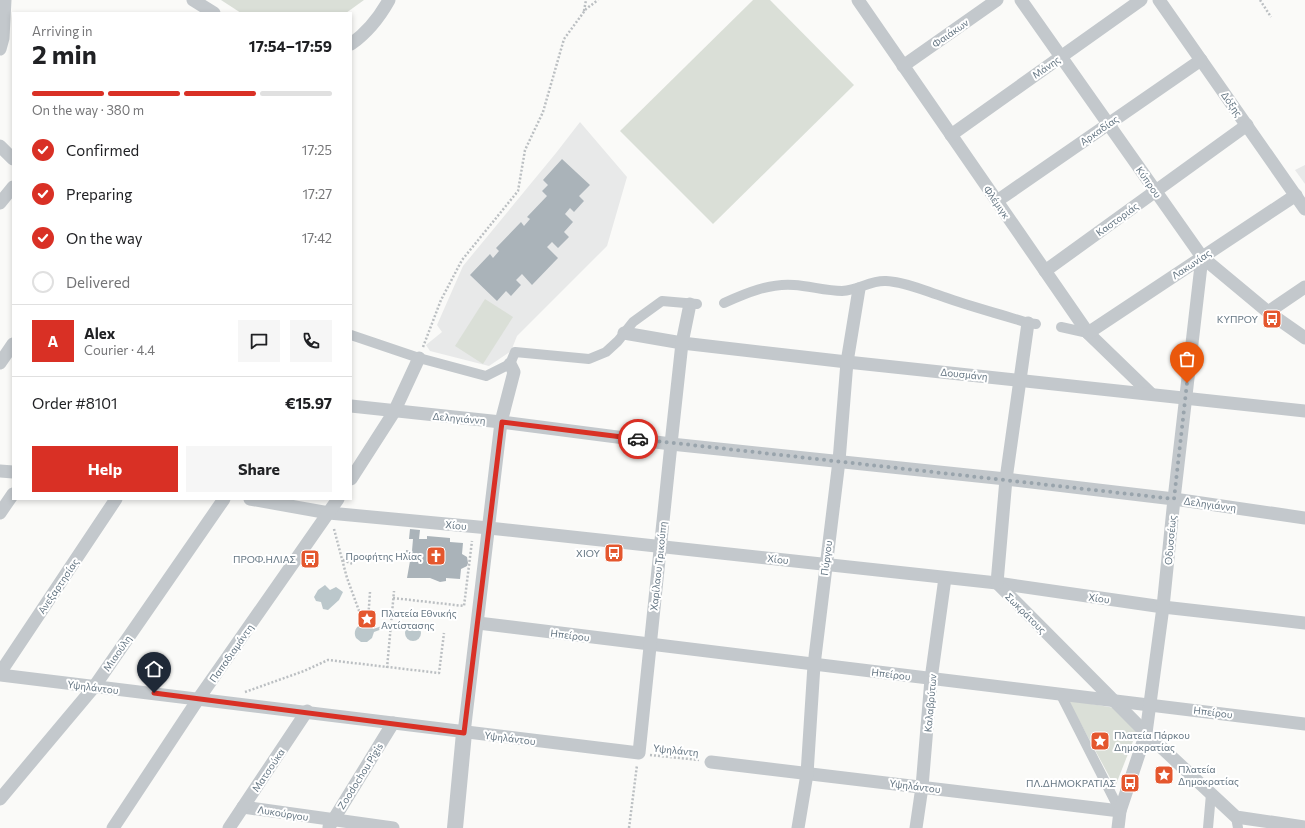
<!DOCTYPE html>
<html lang="en">
<head>
<meta charset="utf-8">
<style>
	:root { --surface:#fff; --page:#f6f6f6; --text:#202124; --muted:#757577; --line:#e0e0e0; --accent:#d93025 }
	body { margin:0; font-family:Commissioner,sans-serif; background:var(--page); color:var(--text); height:100vh; display:flex; flex-direction:column; font-size:15px; white-space:nowrap }
	* { box-sizing:border-box; margin:0 }
	p { font-size:13px; color:var(--muted) }
	.icon { flex:none; width:22px; height:22px; fill:none; stroke:currentColor; stroke-width:2; stroke-linecap:round; stroke-linejoin:round }
	.map { position:relative; flex:1; overflow:hidden }
	.sheet { position:absolute; left:12px; top:12px; width:340px; height:488px; display:flex; flex-direction:column; background:var(--surface); border-radius:0px; box-shadow:0 2px 6px #0003 }
	.sheet>* { flex:none }
	.pin { position:absolute; display:grid; place-items:center; width:34px; height:34px; color:#fff; margin:-41px -17px; border-radius:50% 50% 50% 0; rotate:-45deg; box-shadow:0 0 4px #0007 }
	.pin .icon { rotate:45deg }
	.courier { position:absolute; display:grid; place-items:center; width:40px; height:40px; margin:-20px; border:3px solid #d93025; border-radius:50%; background:#fff; color:#222; box-shadow:0 1px 5px #0007 }
	.headline em { font-style:normal; font-weight:700 }
	.headline div { display:flex; flex-direction:column-reverse }
	.headline { display:flex; align-items:center; justify-content:space-between; height:68px; padding:0 20px }
	h1 { font-size:26px; font-weight:700; line-height:30px }
	.bar { display:grid; grid-template-columns:repeat(4,1fr); gap:6px 4px; align-content:center; height:48px; padding:0 20px }
	.bar i { height:5px; border-radius:3px; background:var(--line) }
	.bar .selected { background:var(--accent) }
	.bar p { grid-column:span 4 }
	.line { display:flex; align-items:center; gap:10px; padding:0 20px; border-top:1px solid var(--line) }
	.line div { flex:1 }
	.round { display:grid; place-items:center; flex:none; width:42px; height:42px; border-radius:0px; background:var(--page) }
	ol { padding:0 20px; list-style:none }
	li { display:flex; align-items:center; gap:12px; height:44px }
	li p { margin-inline-start:auto }
	li .icon { padding:4px; border-radius:50%; background:var(--accent); color:#fff; stroke-width:4 }
	li:last-child { color:var(--muted) }
	li i { width:22px; height:22px; border:2px solid var(--line); border-radius:50% }
	.button { display:flex; gap:8px; margin-top:auto; padding:8px 20px }
	.button a { flex:1; height:46px; border-radius:0px; background:var(--accent); color:#fff; font-size:16px; font-weight:700; line-height:46px; text-align:center }
	.button a+a { background:var(--page); color:var(--text) }
	.map>svg:first-child { display:block }
	.built { fill:#e8e9e9 }
	.green { fill:#dadfd7 }
	.water { fill:#bbc7cb }
	.building { fill:#aab3b9 }
	.lines { fill:none; stroke-linecap:round; stroke-linejoin:round }
	.path { stroke:#bbbfc2; stroke-width:2.5; stroke-dasharray:2 2; stroke-linecap:butt }
	.pedestrian { stroke:#c3c8cc; stroke-width:10 }
	.minor { stroke:#c3c8cc; stroke-width:13 }
	.tertiary { stroke:#c3c8cc; stroke-width:16 }
	.done { stroke:#99a4ac; stroke-width:4; stroke-dasharray:0 7.2 }
	.route { stroke:#d93025; stroke-width:5 }
	.labels { text-anchor:middle; stroke-width:4; stroke-linejoin:round; paint-order:stroke }
	.street-label { font-size:10px; fill:#657683; stroke:#fff }
	.poi-label { font-size:10px; fill:#657683; stroke:#fff; text-anchor:end }
</style>
</head>
<body>
<div class="map">
<svg width="1305" height="828" viewBox="0 0 1305 828">
	<rect width="100%" height="100%" fill="#fafaf8"/>
	<!-- built -->
	<g class="built">
		<polygon points="580,122 627,177 607,246 517,336 511,351 489,366 430,351 426,345 442,332 437,325 463,266 556,153"/>
		<polygon points="1305,165 1305,184 1295,170"/>
	</g>
	<!-- green -->
	<g class="green">
		<polygon points="221,0 364,0 346,13 241,13"/>
		<polygon points="753,0 770,0 854,85 713,224 620,131"/>
		<polygon points="485,299 513,317 483,364 455,346"/>
		<polygon points="1068,700 1115,708 1137,731 1115,787"/>
	</g>
	<!-- water -->
	<g class="water">
		<polygon points="325,585 330,590 336,587 343,592 339,600 328,610 323,609 321,602 316,601 314,597 318,590"/>
		<path d="M362,624L371,626L373,629L385,625V628L374,632L372,638L367,642H361L356,638C353,632 356,626 362,624Z"/>
		<circle cx="413" cy="633" r="8"/>
	</g>
	<!-- building -->
	<g class="building">
		<polygon points="562,159 590,185 579,196 584,201 574,212 570,208 565,214 573,222 564,232 569,237 558,248 552,242 547,247 558,258 532,285 522,274 516,280 521,285 511,296 506,291 497,301 470,275 490,254 493,258 499,251 496,248 521,222 524,226 530,219 527,217 547,196 542,191 548,185 543,180"/>
		<polygon points="410,529 420,530 419,539 427,539 427,536 450,538 450,542 463,543 462,554 467,557 468,563 467,566 461,569 460,579 446,578 446,581 440,582 430,578 407,578 410,561 406,560 406,550 412,551 413,539 409,539"/>
	</g>
	<g class="lines">
		<!-- path -->
		<g class="path">
			<polyline points="1260,0 1271,17"/>
			<polyline points="584,11 586,0"/>
			<polyline points="423,347 441,300 462,260 518,191 525,150 543,112 564,39 586,9 598,0"/>
			<polyline points="334,529 347,578 362,619 368,621 370,592"/>
			<polyline points="343,560 353,564"/>
			<polyline points="393,598 464,606 472,541"/>
			<polyline points="387,668 394,591"/>
			<polyline points="245,692 304,671 328,660 439,673 444,633"/>
			<polyline points="650,755 699,760"/>
			<polyline points="629,828 637,765"/>
		</g>
		<!-- pedestrian -->
		<g class="pedestrian">
			<path d="M724,303C746,293 770,283 794,285C810,286 826,291 842,291C860,290 870,280 886,281C906,282 925,291 944,297C972,307 1000,314 1028,323L1036,324"/>
			<polyline points="1061,327 1088,333"/>
			<polyline points="351,335 419,358 486,376 510,364 515,352 589,359 606,352 618,341 633,322 662,301 697,304"/>
			<polyline points="1061,695 1120,811"/>
			<polyline points="1236,817 1238,828"/>
			<polyline points="1208,828 1211,794"/>
		</g>
		<!-- minor -->
		<g class="minor">
			<polyline points="193,0 214,13"/>
			<polyline points="858,0 1088,333 1150,393"/>
			<polyline points="1021,0 1202,257 1268,312 1305,338"/>
			<polyline points="1159,0 1305,209"/>
			<path d="M351,44C368,32 379,18 389,0"/>
			<polyline points="0,49 3,38 5,0"/>
			<polyline points="903,66 997,0"/>
			<polyline points="951,135 1141,0"/>
			<polyline points="0,146 13,159"/>
			<polyline points="997,201 1201,60"/>
			<polyline points="0,203 13,187"/>
			<polyline points="1045,271 1247,125"/>
			<polyline points="1268,312 1305,287"/>
			<polyline points="624,333 682,343 847,362 1305,411"/>
			<polyline points="1088,333 1296,195"/>
			<polyline points="0,363 13,344"/>
			<polyline points="351,406 501,422 671,444 1006,479 1174,499 1305,518"/>
			<polyline points="0,471 13,472"/>
			<polyline points="351,479 394,412 419,358"/>
			<polyline points="250,499 329,513 489,528 997,583 1163,607 1305,623"/>
			<polyline points="0,513 13,494"/>
			<polyline points="997,583 1146,733 1236,817 1305,827"/>
			<polyline points="997,583 1006,479 1028,323"/>
			<polyline points="478,623 1305,724"/>
			<polyline points="0,673 116,499"/>
			<polyline points="0,675 639,753 671,444 682,343 690,304"/>
			<polyline points="464,733 501,422 514,372 510,364"/>
			<polyline points="711,762 1120,811"/>
			<polyline points="0,799 94,687 224,499"/>
			<polyline points="243,807 393,828"/>
			<polyline points="329,827 393,723"/>
			<polyline points="113,828 199,698 338,499"/>
			<polyline points="229,828 307,711"/>
			<polyline points="798,828 807,774 814,665 839,461 847,362 859,289"/>
			<polyline points="916,828 922,787 931,679 945,578"/>
			<polyline points="1118,828 1120,811 1146,733 1163,607 1174,499 1202,257"/>
		</g>
		<!-- tertiary -->
		<polyline class="tertiary" points="455,828 464,733"/>
	</g>
	<g class="lines">
		<!-- done -->
		<polyline class="done" points="638,439 1174,499 1187,383"/>
		<!-- route -->
		<polyline class="route" points="154,693 464,733 502,422 638,439"/>
	</g>
	<!-- icons -->
	<defs>
		<symbol id="bus-square" viewBox="-11 -11 22 22"><rect x="-9" y="-9" width="18" height="18" rx="4" fill="#e4572e" stroke="#fff"/><path d="M-5-6H5V4H4V6H2V4H-2V6H-4V4H-5ZM-3.5-4V0h7V-4ZM-3.5 1.2v1.5H-2V1.2ZM2 1.2v1.5H3.5V1.2Z" fill="#fff"/></symbol>
		<symbol id="church-square" viewBox="-11 -11 22 22"><rect x="-9" y="-9" width="18" height="18" rx="4" fill="#e4572e" stroke="#fff"/><path d="M-1.2-6h2.4v3.5h3.3v2.4h-3.3V6h-2.4V-.1h-3.3v-2.4h3.3Z" fill="#fff"/></symbol>
		<symbol id="sight-square" viewBox="-11 -11 22 22"><rect x="-9" y="-9" width="18" height="18" rx="4" fill="#e4572e" stroke="#fff"/><path d="M0-6L1.8-2.2L6-1.7L2.9 1.2L3.7 5.4L0 3.3L-3.7 5.4L-2.9 1.2L-6-1.7L-1.8-2.2Z" fill="#fff"/></symbol>
	</defs>
	<g fill-rule="evenodd">
		<use href="#bus-square" x="1261" y="308" width="22" height="22"/>
		<use href="#bus-square" x="603" y="542" width="22" height="22"/>
		<use href="#church-square" x="425" y="545" width="22" height="22"/>
		<use href="#bus-square" x="299" y="548" width="22" height="22"/>
		<use href="#sight-square" x="356" y="608" width="22" height="22"/>
		<use href="#sight-square" x="1089" y="730" width="22" height="22"/>
		<use href="#sight-square" x="1153" y="764" width="22" height="22"/>
		<use href="#bus-square" x="1119" y="772" width="22" height="22"/>
	</g>
	<g class="labels">
		<!-- street labels -->
		<g class="street-label">
			<text transform="translate(950 33) rotate(-35)" y="4">Φαιάκων</text>
			<text transform="translate(1046 67) rotate(-35)" y="4">Μάνης</text>
			<text transform="translate(1232 104) rotate(55)" y="4">Δόξης</text>
			<text transform="translate(1099 130) rotate(-35)" y="4">Αρκαδίας</text>
			<text transform="translate(1149 182) rotate(55)" y="4">Κύπρου</text>
			<text transform="translate(997 202) rotate(55)" y="4">Φλέμιγκ</text>
			<text transform="translate(1117 219) rotate(-36)" y="4">Καστοριάς</text>
			<text transform="translate(1191 264) rotate(-34)" y="4">Λακωνίας</text>
			<text transform="translate(964 374) rotate(6)" y="4">Δουσμάνη</text>
			<text transform="translate(459 418) rotate(5)" y="4">Δεληγιάννη</text>
			<text transform="translate(1210 504) rotate(8)" y="4">Δεληγιάννη</text>
			<text transform="translate(456 525) rotate(5)" y="4">Χίου</text>
			<text transform="translate(1170 540) rotate(-85)" y="4">Οδυσσέως</text>
			<text transform="translate(826 558) rotate(-83)" y="4">Πύργου</text>
			<text transform="translate(778 559) rotate(6)" y="4">Χίου</text>
			<text transform="translate(658 566) rotate(-84)" y="4">Χαρίλαου Τρικούπη</text>
			<text transform="translate(58 586) rotate(-56)" y="4">Ανεξαρτησίας</text>
			<text transform="translate(1099 598) rotate(8)" y="4">Χίου</text>
			<text transform="translate(1026 613) rotate(45)" y="4">Σωκράτους</text>
			<text transform="translate(570 635) rotate(7)" y="4">Ηπείρου</text>
			<text transform="translate(117 653) rotate(-55)" y="4">Μιαούλη</text>
			<text transform="translate(231 653) rotate(-55)" y="4">Παπαδιαμάντη</text>
			<text transform="translate(891 674) rotate(7)" y="4">Ηπείρου</text>
			<text transform="translate(93 687) rotate(7)" y="4">Υψηλάντου</text>
			<text transform="translate(930 703) rotate(-85)" y="4">Καλαβρύτων</text>
			<text transform="translate(1213 712) rotate(7)" y="4">Ηπείρου</text>
			<text transform="translate(510 738) rotate(7)" y="4">Υψηλάντου</text>
			<text transform="translate(676 750) rotate(6)" y="4">Υψηλάντη</text>
			<text transform="translate(268 770) rotate(-56)" y="4">Ματσούκα</text>
			<text transform="translate(360 776) rotate(-58)" y="4">Zoodochou Pigis</text>
			<text transform="translate(915 786) rotate(7)" y="4">Υψηλάντου</text>
			<text transform="translate(283 813) rotate(9)" y="4">Λυκούργου</text>
		</g>
		<!-- poi labels -->
		<g class="poi-label">
			<text x="1258" y="323">ΚΥΠΡΟΥ</text>
			<text x="600" y="557">ΧΙΟΥ</text>
			<text x="422" y="560">Προφήτης Ηλίας</text>
			<text x="296" y="563">ΠΡΟΦ.ΗΛΙΑΣ</text>
			<text x="381" y="617" text-anchor="start">Πλατεία Εθνικής<tspan x="381" dy="12">Αντίστασης</tspan></text>
			<text x="1114" y="739" text-anchor="start">Πλατεία Πάρκου<tspan x="1114" dy="12">Δημοκρατίας</tspan></text>
			<text x="1178" y="773" text-anchor="start">Πλατεία<tspan x="1178" dy="12">Δημοκρατίας</tspan></text>
			<text x="1116" y="787">ΠΛ.ΔΗΜΟΚΡΑΤΙΑΣ</text>
		</g>
	</g>
</svg>
<div class="pin" style="left:1187px;top:383px;background:#ea580c"><svg class="icon" aria-label="bag" viewBox="0 0 24 24"><path d="M5 8h14l-1 12H6zM9 8a3 3 0 0 1 6 0"/></svg></div>
<div class="pin" style="left:154px;top:693px;background:#1f2937"><svg class="icon" aria-label="home" viewBox="0 0 24 24"><path d="M3 11l9-7 9 7M6 9v11h12V9"/></svg></div>
<div class="courier" style="left:638px;top:439px"><svg class="icon" aria-label="car" viewBox="0 0 24 24"><path d="M5 17H2v-5l4-1 3-4h7l3 4 3 1v5h-3M9 17h6M6 11h13"/><circle cx="7" cy="17" r="2"/><circle cx="17" cy="17" r="2"/></svg></div>
<section class="sheet">
<div class="headline"><div><h1>2 min</h1><p>Arriving in</p></div><em>17:54–17:59</em></div>
<div class="bar"><i class="selected"></i><i class="selected"></i><i class="selected"></i><i></i><p>On the way · 380 m</p></div>
<ol>
<li><svg class="icon" aria-label="check" viewBox="0 0 24 24"><path d="M5 12l5 5 9-10"/></svg>Confirmed<p>17:25</p></li>
<li><svg class="icon" aria-label="check" viewBox="0 0 24 24"><path d="M5 12l5 5 9-10"/></svg>Preparing<p>17:27</p></li>
<li><svg class="icon" aria-label="check" viewBox="0 0 24 24"><path d="M5 12l5 5 9-10"/></svg>On the way<p>17:42</p></li>
<li><i></i>Delivered</li>
</ol>
<div class="line" style="height:72px"><b class="round" style="background:var(--accent);color:#fff">A</b><div><b>Alex</b><p>Courier · 4.4</p></div><a class="round"><svg class="icon" aria-label="chat" viewBox="0 0 24 24"><path d="M4 5h16v11H9l-5 4z"/></svg></a><a class="round"><svg class="icon" aria-label="phone" viewBox="0 0 24 24"><path d="M5 4h4l2 5-3 2q2 4 5 5l2-3 5 2v4C11 20 4 13 5 4z"/></svg></a></div>
<div class="line" style="height:52px"><div>Order #8101</div><b>€15.97</b></div>
<div class="button"><a>Help</a><a>Share</a></div>
</section>
</div>
</body>
</html>
